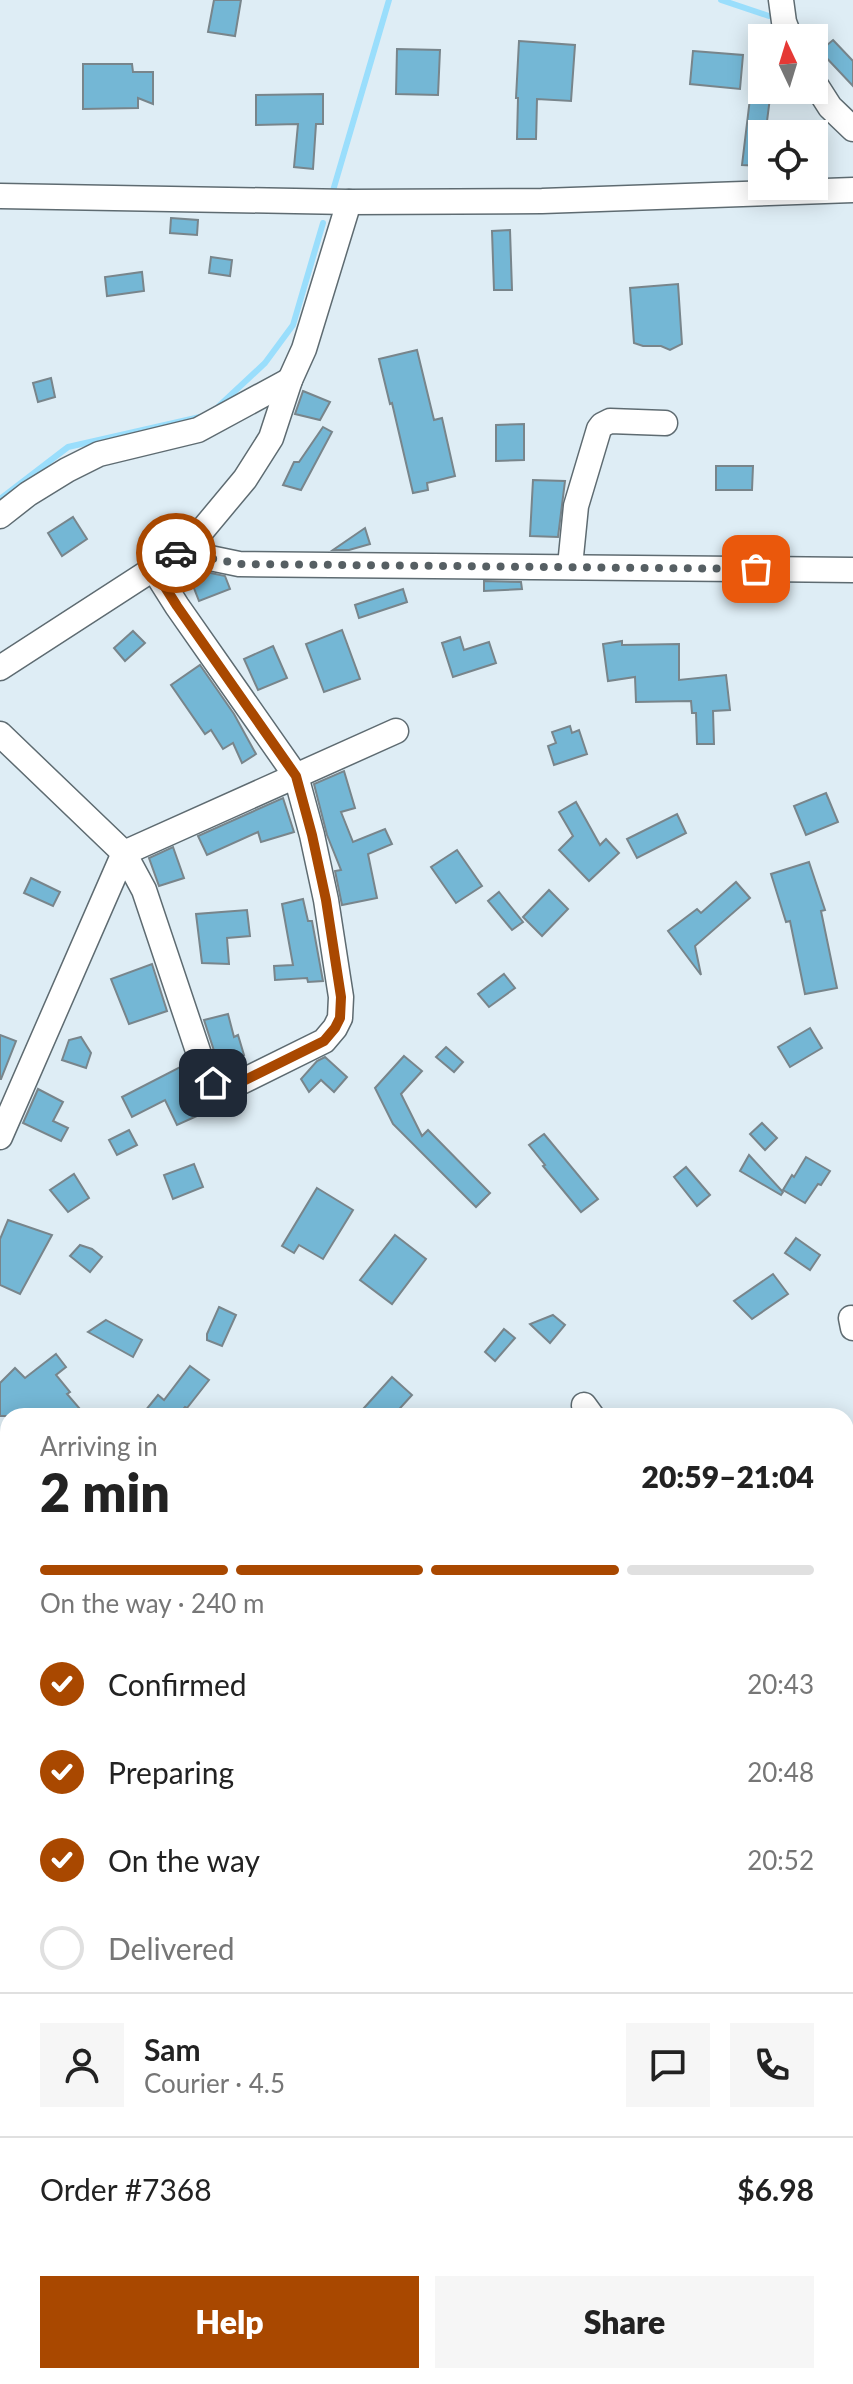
<!DOCTYPE html>
<html lang="en">
<head>
<meta charset="utf-8">
<style>
	:root { --surface:#fff; --page:#f6f6f6; --text:#222; --muted:#767676; --line:#e0e0e0; --accent:#a94800 }
	body { margin:0; font-family:Lato,sans-serif; background:var(--page); color:var(--text); height:100vh; display:flex; flex-direction:column; font-size:30px; white-space:nowrap }
	* { box-sizing:border-box; margin:0 }
	p { font-size:26px; color:var(--muted) }
	.icon { flex:none; width:44px; height:44px; fill:none; stroke:currentColor; stroke-width:2; stroke-linecap:round; stroke-linejoin:round }
	.map { position:relative; flex:1; overflow:hidden }
	.panel { position:absolute; left:0px; top:1408px; width:854px; height:976px; display:flex; flex-direction:column; background:var(--surface); border-radius:24px 24px 0 0; box-shadow:0 4px 20px #0003 }
	.panel>* { flex:none }
	.needle { width:52px; rotate:356deg }
	.tools { position:absolute; left:748px; top:24px; display:grid; gap:16px }
	.tools a { display:grid; place-items:center; width:80px; height:80px; border-radius:0px; background:var(--surface); box-shadow:0 4px 20px #0003; font-size:40px }
	.pin { position:absolute; display:grid; place-items:center; width:68px; height:68px; color:#fff; margin:-34px; border-radius:16px; box-shadow:0 4px 12px #0006 }
	.courier { position:absolute; display:grid; place-items:center; width:80px; height:80px; margin:-40px; border:6px solid #a94800; border-radius:50%; background:#fff; color:#222; box-shadow:0 2px 10px #0007 }
	.overview em { font-style:normal; font-weight:800 }
	.overview div { display:flex; flex-direction:column-reverse }
	.overview { display:flex; align-items:center; justify-content:space-between; height:136px; padding:0 40px }
	h1 { font-size:52px; font-weight:800; line-height:60px }
	.bar { display:grid; grid-template-columns:repeat(4,1fr); gap:12px 8px; align-content:center; height:96px; padding:0 40px }
	.bar i { height:10px; border-radius:6px; background:var(--line) }
	.bar .on { background:var(--accent) }
	.bar p { grid-column:span 4 }
	.line { display:flex; align-items:center; gap:20px; padding:0 40px; border-top:2px solid var(--line) }
	.line div { flex:1 }
	.round { display:grid; place-items:center; flex:none; width:84px; height:84px; border-radius:0px; background:var(--page) }
	ol { padding:0 40px; list-style:none }
	li { display:flex; align-items:center; gap:24px; height:88px }
	li p { margin-inline-start:auto }
	li .icon { padding:8px; border-radius:50%; background:var(--accent); color:#fff; stroke-width:4 }
	li:last-child { color:var(--muted) }
	li i { width:44px; height:44px; border:4px solid var(--line); border-radius:50% }
	.primary-button { display:flex; gap:16px; margin-top:auto; padding:16px 40px }
	.primary-button a { flex:1; height:92px; border-radius:0px; background:var(--accent); color:#fff; font-size:32px; font-weight:800; line-height:92px; text-align:center }
	.primary-button a+a { background:var(--page); color:var(--text) }
	.map>svg:first-child { display:block }
	.water { fill:#9adefc }
	.lines { fill:none; stroke-linecap:round; stroke-linejoin:round }
	.stream { stroke:#9adefc; stroke-width:6 }
	.building { fill:#74b7d5; stroke:#78858b; stroke-width:2 }
	.minor-casing { stroke:#5e6b71; stroke-width:27 }
	.minor { stroke:#fff; stroke-width:24 }
	.done { stroke:#565f63; stroke-width:8; stroke-dasharray:0 14.4 }
	.route { stroke:#a94800; stroke-width:10 }
</style>
</head>
<body>
<div class="map">
<svg width="853" height="2384" viewBox="0 0 853 2384">
	<rect width="100%" height="100%" fill="#deedf5"/>
	<!-- water -->
	<polygon class="water" points="0,1575 8,1583 8,2376 305,2376 306,2384 0,2384"/>
	<g class="lines">
		<!-- stream -->
		<g class="stream">
			<polyline points="721,0 769,16"/>
			<polyline points="332,194 389,0"/>
			<polyline points="219,406 265,363 293,325 323,223"/>
			<polyline points="0,499 68,447 200,417"/>
		</g>
	</g>
	<!-- building -->
	<g class="building">
		<polygon points="214,0 241,0 235,36 208,32"/>
		<polygon points="833,40 853,61 853,86 820,51"/>
		<polygon points="519,41 575,45 571,101 537,99 536,139 517,139 518,98 516,98"/>
		<polygon points="397,49 440,50 438,95 396,94"/>
		<polygon points="693,51 743,55 740,89 690,84"/>
		<polygon points="83,64 132,64 133,72 153,72 153,104 138,98 138,108 83,109"/>
		<polygon points="751,90 771,90 766,129 764,129 762,134 761,166 742,165"/>
		<polygon points="323,94 323,124 316,124 313,169 294,167 298,124 256,125 256,95"/>
		<polygon points="171,218 198,220 197,235 170,233"/>
		<polygon points="510,230 512,290 494,290 492,231"/>
		<polygon points="211,257 232,260 230,276 209,273"/>
		<polygon points="142,272 144,291 107,296 105,277"/>
		<polygon points="678,284 682,344 670,350 661,346 643,346 634,343 630,288"/>
		<polygon points="417,350 434,420 442,418 455,476 427,483 428,490 413,493 392,403 390,404 379,359"/>
		<polygon points="51,378 55,397 38,402 33,383"/>
		<polygon points="303,391 330,402 320,420 295,414"/>
		<polygon points="524,424 524,460 496,461 496,425"/>
		<polygon points="323,427 332,432 301,490 283,485 294,462 299,462"/>
		<polygon points="716,466 753,466 752,490 716,490"/>
		<polygon points="533,480 565,481 558,537 530,536"/>
		<polygon points="73,517 87,539 62,556 48,533"/>
		<polygon points="365,528 370,544 349,550 333,550"/>
		<polygon points="206,572 225,576 230,589 199,601 190,578"/>
		<polygon points="484,581 521,582 522,589 484,591"/>
		<polygon points="403,589 407,602 359,618 355,605"/>
		<polygon points="342,630 360,679 324,692 306,644"/>
		<polygon points="133,631 145,643 125,661 114,648"/>
		<polygon points="460,637 464,650 489,642 496,663 453,677 442,643"/>
		<polygon points="622,641 622,645 679,644 679,680 726,675 730,710 713,711 714,744 697,744 696,713 692,713 691,701 636,702 635,677 608,681 603,644"/>
		<polygon points="273,646 287,678 258,690 244,659"/>
		<polygon points="200,665 234,714 256,754 242,763 233,743 223,749 211,730 205,734 171,685"/>
		<polygon points="570,726 572,733 579,730 587,754 554,765 548,746 556,743 552,732"/>
		<polygon points="344,771 355,808 341,812 353,842 385,829 392,844 368,854 377,898 342,905 335,871 341,870 327,835 314,784"/>
		<polygon points="826,793 838,822 806,835 794,806"/>
		<polygon points="283,798 294,832 261,842 258,832 207,855 198,836"/>
		<polygon points="576,802 600,845 606,839 619,853 589,881 559,850 573,836 559,812"/>
		<polygon points="677,814 686,833 637,858 627,839"/>
		<polygon points="173,847 184,878 159,886 149,858"/>
		<polygon points="457,850 482,886 456,903 431,867"/>
		<polygon points="809,862 825,910 821,911 837,988 805,994 790,921 786,922 771,874"/>
		<polygon points="31,878 60,892 53,906 24,893"/>
		<polygon points="736,882 750,898 695,946 701,975 668,931 697,909 701,913"/>
		<polygon points="549,890 568,909 542,936 523,917"/>
		<polygon points="499,892 523,922 512,930 488,901"/>
		<polygon points="303,899 308,921 312,921 323,981 308,982 307,978 275,980 274,966 293,965 282,904"/>
		<polygon points="247,910 250,936 227,938 229,964 202,963 196,914"/>
		<polygon points="152,964 167,1011 129,1024 111,979"/>
		<polygon points="504,974 515,988 489,1007 478,994"/>
		<polygon points="228,1014 234,1037 238,1035 244,1055 218,1063 204,1020"/>
		<polygon points="810,1028 822,1048 790,1067 778,1047"/>
		<polygon points="0,1035 16,1041 1,1079 0,1079"/>
		<polygon points="81,1037 91,1053 86,1068 62,1060 69,1040"/>
		<polygon points="446,1047 463,1062 454,1072 436,1057"/>
		<polygon points="404,1056 422,1071 401,1094 422,1136 428,1130 490,1193 476,1207 393,1124 375,1088"/>
		<polygon points="325,1057 347,1077 334,1092 321,1080 309,1092 301,1079 317,1061"/>
		<polygon points="186,1064 196,1084 185,1090 197,1116 177,1125 165,1100 132,1117 122,1097"/>
		<polygon points="38,1089 63,1102 53,1121 68,1128 61,1141 23,1123"/>
		<polygon points="762,1123 777,1138 765,1150 750,1134"/>
		<polygon points="129,1130 137,1145 117,1155 109,1140"/>
		<polygon points="544,1134 598,1199 581,1212 543,1166 545,1165 529,1145"/>
		<polygon points="749,1155 783,1192 781,1195 740,1171"/>
		<polygon points="806,1157 830,1171 821,1185 818,1184 805,1203 783,1190 792,1175 794,1177"/>
		<polygon points="194,1164 203,1187 173,1199 164,1175"/>
		<polygon points="686,1167 710,1195 697,1206 674,1177"/>
		<polygon points="74,1174 89,1198 68,1212 50,1190"/>
		<polygon points="317,1188 353,1210 323,1259 299,1245 294,1253 282,1246"/>
		<polygon points="8,1220 52,1235 20,1294 0,1285 0,1239"/>
		<polygon points="395,1235 426,1259 392,1304 360,1280"/>
		<polygon points="796,1238 820,1255 810,1270 785,1253"/>
		<polygon points="80,1245 92,1249 102,1257 90,1272 70,1256"/>
		<polygon points="773,1274 788,1294 752,1319 734,1301"/>
		<polygon points="219,1307 236,1315 222,1346 207,1340 207,1334"/>
		<polygon points="553,1315 565,1325 550,1343 530,1324"/>
		<polygon points="106,1320 142,1340 133,1357 88,1332"/>
		<polygon points="504,1329 515,1338 495,1361 485,1352"/>
		<polygon points="56,1354 66,1367 56,1375 70,1392 67,1394 86,1416 0,1416 0,1383 15,1368 25,1378"/>
		<polygon points="190,1366 209,1380 187,1408 185,1407 180,1413 185,1416 141,1416 158,1395 164,1400"/>
		<polygon points="392,1377 412,1395 393,1416 373,1416 364,1408"/>
	</g>
	<g class="lines">
		<defs>
			<g id="minor">
				<polyline points="781,0 784,22 790,38"/>
				<polyline points="814,82 830,107 853,129"/>
				<polyline points="0,196 349,202 542,201 853,190"/>
				<polyline points="0,516 28,494 67,470 99,454 198,430 290,380"/>
				<polyline points="190,545 210,558 239,564 853,570"/>
				<polyline points="570,566 576,506 599,429 602,425 610,421 665,423"/>
				<polyline points="0,668 190,545 245,479 271,438 290,380 304,349 349,202"/>
				<path d="M0,734L124,853L144,890L204,1069C212,1081 216,1087 231,1087L324,1041L335,1028L340,1018L341,997L326,900L312,835L296,776L177,606L153,568"/>
				<polyline points="0,1137 124,853 396,731"/>
				<polyline points="851,1318 853,1328"/>
				<polyline points="584,1405 592,1416"/>
				<polyline points="846,1480 853,1478"/>
				<polyline points="0,1498 8,1506"/>
				<polyline points="353,2376 353,2384"/>
			</g>
		</defs>
		<!-- minor casing -->
		<use href="#minor" class="minor-casing"/>
		<!-- minor -->
		<use href="#minor" class="minor"/>
	</g>
	<g class="lines">
		<!-- done -->
		<polyline class="done" points="176,553 190,545 210,558 239,564 756,569"/>
		<!-- route -->
		<polyline class="route" points="176,553 153,568 177,606 296,776 312,835 326,900 341,997 340,1018 335,1028 324,1041 231,1087 213,1083"/>
	</g>
</svg>
<div class="tools">
<a><svg class="needle" viewBox="-14 -14 28 28"><path d="M0-13l5 13h-10z" fill="#e53935"/><path d="M0 13l5-13h-10z" fill="#767676"/></svg></a>
<a><svg class="icon" aria-label="locate" viewBox="0 0 24 24"><circle cx="12" cy="12" r="6"/><path d="M12 2v4M12 18v4M2 12h4M18 12h4"/></svg></a>
</div>
<div class="pin" style="left:756px;top:569px;background:#ea580c"><svg class="icon" aria-label="bag" viewBox="0 0 24 24"><path d="M5 8h14l-1 12H6zM9 8a3 3 0 0 1 6 0"/></svg></div>
<div class="pin" style="left:213px;top:1083px;background:#1f2937"><svg class="icon" aria-label="home" viewBox="0 0 24 24"><path d="M3 11l9-7 9 7M6 9v11h12V9"/></svg></div>
<div class="courier" style="left:176px;top:553px"><svg class="icon" aria-label="car" viewBox="0 0 24 24"><path d="M5 17H2v-5l4-1 3-4h7l3 4 3 1v5h-3M9 17h6M6 11h13"/><circle cx="7" cy="17" r="2"/><circle cx="17" cy="17" r="2"/></svg></div>
<section class="panel">
<div class="overview"><div><h1>2 min</h1><p>Arriving in</p></div><em>20:59–21:04</em></div>
<div class="bar"><i class="on"></i><i class="on"></i><i class="on"></i><i></i><p>On the way · 240 m</p></div>
<ol>
<li><svg class="icon" aria-label="check" viewBox="0 0 24 24"><path d="M5 12l5 5 9-10"/></svg>Confirmed<p>20:43</p></li>
<li><svg class="icon" aria-label="check" viewBox="0 0 24 24"><path d="M5 12l5 5 9-10"/></svg>Preparing<p>20:48</p></li>
<li><svg class="icon" aria-label="check" viewBox="0 0 24 24"><path d="M5 12l5 5 9-10"/></svg>On the way<p>20:52</p></li>
<li><i></i>Delivered</li>
</ol>
<div class="line" style="height:144px"><a class="round"><svg class="icon" aria-label="person" viewBox="0 0 24 24"><circle cx="12" cy="8" r="4"/><path d="M4 21q1-7 8-7t8 7"/></svg></a><div><b>Sam</b><p>Courier · 4.5</p></div><a class="round"><svg class="icon" aria-label="chat" viewBox="0 0 24 24"><path d="M4 5h16v11H9l-5 4z"/></svg></a><a class="round"><svg class="icon" aria-label="phone" viewBox="0 0 24 24"><path d="M5 4h4l2 5-3 2q2 4 5 5l2-3 5 2v4C11 20 4 13 5 4z"/></svg></a></div>
<div class="line" style="height:104px"><div>Order #7368</div><b>$6.98</b></div>
<div class="primary-button"><a>Help</a><a>Share</a></div>
</section>
</div>
</body>
</html>
